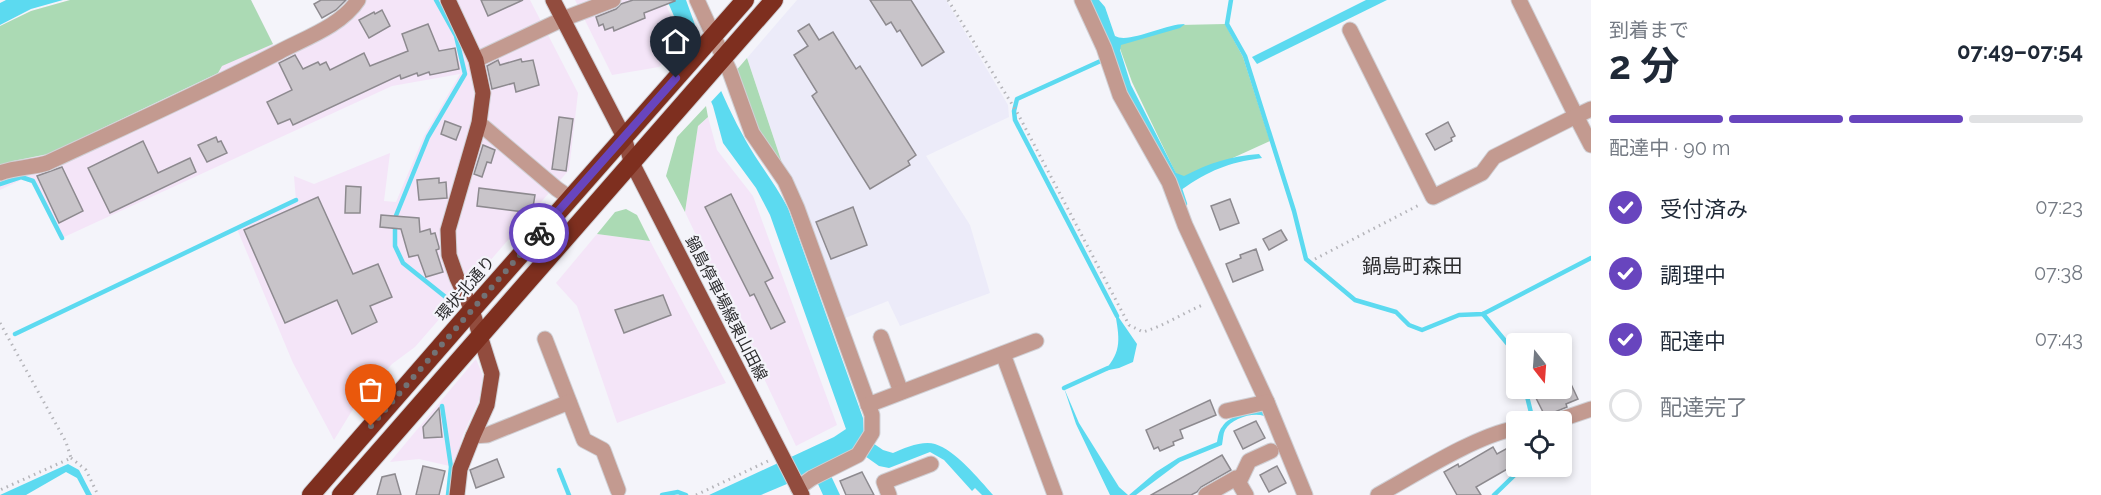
<!DOCTYPE html>
<html lang="ja">
<head>
<meta charset="utf-8">
<style>
	:root { --surface:#fff; --page:#f2f2f3; --text:#1f2937; --muted:#747a83; --line:#e0e1e3; --accent:#6845be }
	body { margin:0; font-family:Raleway,"Noto Sans JP",sans-serif; background:var(--page); color:var(--text); height:100vh; display:flex; flex-direction:column; font-size:22px; white-space:nowrap }
	* { box-sizing:border-box; margin:0 }
	p { font-size:20px; color:var(--muted) }
	.icon { flex:none; width:33px; height:33px; fill:none; stroke:currentColor; stroke-width:2; stroke-linecap:round; stroke-linejoin:round }
	.map { position:relative; flex:1; overflow:hidden }
	.side { display:flex; flex-direction:column; background:var(--surface); width:510px }
	.side>* { flex:none }
	.needle { width:39px; rotate:163deg }
	.fabs { position:absolute; left:1506px; top:333px; display:grid; gap:12px }
	.fabs a { display:grid; place-items:center; width:66px; height:66px; border-radius:6px; background:var(--surface); box-shadow:0 3px 9px #0003; font-size:30px }
	.pin { position:absolute; display:grid; place-items:center; width:51px; height:51px; color:#fff; margin:-62px -26px; border-radius:50% 50% 50% 0; rotate:-45deg; box-shadow:0 0 6px #0007 }
	.pin .icon { rotate:45deg }
	.courier { position:absolute; display:grid; place-items:center; width:60px; height:60px; margin:-30px; border:4px solid #6845be; border-radius:50%; background:#fff; color:#222; box-shadow:0 2px 8px #0007 }
	.overview em { font-style:normal; font-weight:700 }
	.overview div { display:flex; flex-direction:column-reverse }
	.overview { display:flex; align-items:center; justify-content:space-between; height:102px; padding:0 18px }
	h1 { font-size:39px; font-weight:700; line-height:45px }
	.bar { display:grid; grid-template-columns:repeat(4,1fr); gap:9px 6px; align-content:center; height:72px; padding:0 18px }
	.bar i { height:8px; border-radius:4px; background:var(--line) }
	.bar .active { background:var(--accent) }
	.bar p { grid-column:span 4 }
	ol { padding:0 18px; list-style:none }
	li { display:flex; align-items:center; gap:18px; height:66px }
	li p { margin-inline-start:auto }
	li .icon { padding:6px; border-radius:50%; background:var(--accent); color:#fff; stroke-width:4 }
	li:last-child { color:var(--muted) }
	li i { width:33px; height:33px; border:3px solid var(--line); border-radius:50% }
	main { display:flex; flex:1; min-height:0 }
	.map>svg:first-child { display:block }
	.commercial { fill:#f4e5f8 }
	.built { fill:#ecebf9 }
	.green { fill:#abdab4 }
	.water { fill:#5cdaf0 }
	.pier { fill:#f4f4fa }
	.lines { fill:none; stroke-linecap:round; stroke-linejoin:round }
	.stream { stroke:#5cdaf0; stroke-width:4.5 }
	.building { fill:#c8c4c9; stroke:#8d8a8f; stroke-width:1.5 }
	.minor-casing { stroke:#d0d0d5; stroke-width:17 }
	.major-casing { stroke:#d0d0d5; stroke-width:17 }
	.highway-casing { stroke:#d0d0d5; stroke-width:20 }
	.path { stroke:#b5b5ba; stroke-width:3; stroke-dasharray:1.5 4.5; stroke-linecap:butt }
	.minor { stroke:#c39a90; stroke-width:15 }
	.major { stroke:#924c3e; stroke-width:15 }
	.highway { stroke:#7e2f1f; stroke-width:18 }
	.done { stroke:#727275; stroke-width:6; stroke-dasharray:0 10.8 }
	.route { stroke:#6845be; stroke-width:8 }
	.labels { text-anchor:middle; stroke-width:4.5; stroke-linejoin:round; paint-order:stroke }
	.street-label { font-size:16px; fill:#2c2c2e; stroke:#f4f4fa }
	.quarter-label { font-size:20px; fill:#2c2c2e; stroke:#f4f4fa }
</style>
</head>
<body>
<main>
<div class="map">
<svg width="1591" height="495" viewBox="0 0 1591 495">
	<rect width="100%" height="100%" fill="#f4f4fa"/>
	<!-- commercial -->
	<g class="commercial">
		<polygon points="70,0 251,0 279,56 362,0 530,0 578,93 569,170 415,347 392,364 355,406 334,440 293,363 237,229 296,201 294,176 314,184 390,153 384,201 396,202 424,136 460,74 392,86 62,238 33,181 21,180 0,190 0,26 31,11"/>
		<polygon points="575,0 664,0 683,44 659,67 612,75"/>
		<polygon points="708,117 717,150 753,196 837,425 796,446 685,212 698,126"/>
		<polygon points="597,234 650,241 726,383 617,423 577,306 556,283"/>
		<polygon points="476,359 483,376 479,400 463,435 454,467 419,459 390,462"/>
	</g>
	<!-- built -->
	<polygon class="built" points="797,0 946,0 1008,105 1009,117 926,156 970,225 990,293 900,326 888,301 840,320 785,172 747,58"/>
	<!-- green -->
	<g class="green">
		<polygon points="70,0 251,0 273,44 222,66 218,73 48,154 13,161 0,167 0,26 31,11"/>
		<polygon points="1225,24 1243,57 1270,141 1180,182 1132,82 1118,43 1179,25"/>
		<polygon points="747,58 785,172 752,124 734,73"/>
		<polygon points="706,106 708,117 698,126 685,212 666,176 677,137"/>
		<polygon points="626,209 637,215 650,241 597,234 615,212"/>
	</g>
	<!-- water -->
	<g class="water">
		<polygon points="6,0 63,0 31,9 0,25 0,3"/>
		<path d="M667,0H686C703,47 721,97 746,141C759,164 776,185 788,208L863,418L864,437L883,450L893,453C904,448 923,440 935,444C955,450 979,479 993,495H982L975,488L972,491L944,460L930,452L889,468L879,466L855,449L825,463L840,495H823L813,473L761,495H709L834,437L846,429L770,215L756,188L723,143L713,106Z"/>
		<path d="M1090,0H1099L1105,7L1115,36C1129,44 1164,24 1185,24L1180,28L1121,45L1120,50L1131,85L1176,173L1184,176C1210,163 1230,156 1259,154L1262,158C1227,163 1210,170 1181,190L1176,187L1121,86Z"/>
		<polygon points="1366,0 1387,0 1257,64 1252,57"/>
		<path d="M1115,312L1137,344L1133,362L1119,368L1104,371C1123,351 1119,337 1115,312Z"/>
		<polygon points="1064,388 1079,423 1119,487 1128,495 1110,495 1076,424"/>
		<path d="M1264,410V416C1252,412 1231,419 1225,430C1223,434 1223,440 1222,445L1180,462L1136,495H1129L1156,472L1178,458L1217,442C1218,437 1219,430 1222,427C1230,414 1251,412 1264,410Z"/>
		<polygon points="68,464 79,470 92,495 86,495 77,478 66,472 26,495 0,495"/>
	</g>
	<!-- pier -->
	<polygon class="pier" points="698,23 724,88 709,104 682,40"/>
	<g class="lines">
		<!-- stream -->
		<g class="stream">
			<polyline points="436,0 456,36 465,74 428,137 395,218 395,246 403,263 448,299"/>
			<polyline points="1231,0 1227,24 1245,56 1294,211 1306,259 1355,300 1396,312 1409,325 1422,330 1459,315 1483,314 1591,258"/>
			<polyline points="1105,59 1017,99 1014,111 1015,120 1117,316"/>
			<polyline points="0,184 21,177 33,181 62,238"/>
			<polyline points="1179,186 1185,204"/>
			<polyline points="1483,314 1516,354"/>
			<polyline points="15,334 296,200"/>
			<polyline points="1064,388 1108,368"/>
			<polyline points="1525,388 1533,421"/>
			<polyline points="442,406 451,467 448,495"/>
			<polyline points="559,470 569,495"/>
			<polyline points="662,495 678,492 686,495"/>
			<polyline points="1494,495 1524,466"/>
		</g>
	</g>
	<!-- building -->
	<g class="building">
		<polygon points="321,0 346,0 336,10 322,18 314,4"/>
		<polygon points="481,0 523,0 488,16"/>
		<polygon points="633,0 675,0 675,1 644,13 645,18 614,31 613,27 605,30 603,24 599,26 596,17 616,9 621,4"/>
		<polygon points="870,0 911,0 944,52 922,66 900,30 897,32 891,22 886,25"/>
		<polygon points="382,10 390,26 369,38 359,20 374,12 375,14"/>
		<polygon points="428,24 439,51 455,48 459,69 430,75 429,72 418,76 417,73 401,79 400,75 293,125 290,119 278,124 267,102 292,90 279,63 295,55 303,69 318,62 320,65 326,62 330,70 364,53 370,66 408,51 402,34"/>
		<polygon points="809,24 819,40 833,32 856,69 860,66 916,155 908,161 910,165 870,189 812,96 817,92 794,55 808,46 798,31"/>
		<polygon points="521,59 522,62 533,60 539,85 516,92 514,83 492,89 487,66 498,60 500,65"/>
		<polygon points="559,117 573,119 566,171 552,169"/>
		<polygon points="445,121 461,127 456,140 441,134"/>
		<polygon points="1448,122 1455,136 1451,138 1452,141 1435,150 1426,134"/>
		<polygon points="216,137 218,142 221,141 227,153 207,162 198,145"/>
		<polygon points="143,141 158,173 190,158 196,172 110,213 88,168"/>
		<polygon points="483,145 495,150 491,163 487,162 482,177 474,174"/>
		<polygon points="62,167 83,211 59,223 37,176"/>
		<polygon points="439,178 439,183 446,182 447,198 419,200 417,180"/>
		<polygon points="346,186 361,187 360,213 345,213"/>
		<polygon points="479,188 535,195 532,213 477,206"/>
		<polygon points="731,194 773,278 765,282 785,322 771,329 754,294 750,296 705,207"/>
		<polygon points="318,197 353,274 378,264 392,297 370,306 377,322 352,334 337,300 285,323 244,230"/>
		<polygon points="1230,199 1239,223 1220,230 1211,206"/>
		<polygon points="853,207 867,245 831,259 816,222"/>
		<polygon points="381,215 419,218 420,232 430,229 431,234 435,233 439,247 439,249 436,250 443,272 426,277 418,255 409,257 401,229 380,227"/>
		<polygon points="1281,230 1287,240 1269,250 1263,239"/>
		<polygon points="1256,249 1263,270 1233,282 1226,264 1241,258 1240,255"/>
		<polygon points="663,295 671,315 624,333 615,310"/>
		<polygon points="1562,365 1578,399 1566,404 1567,407 1545,416 1531,388 1562,388"/>
		<polygon points="1210,400 1216,415 1180,430 1183,438 1173,442 1174,445 1160,451 1158,447 1154,449 1146,430"/>
		<polygon points="439,408 442,437 424,438 423,427"/>
		<polygon points="1256,421 1265,438 1243,449 1234,431"/>
		<polygon points="1513,445 1516,452 1516,464 1476,487 1481,495 1457,495 1444,472 1458,464 1459,467 1493,447 1497,454"/>
		<polygon points="1222,455 1231,470 1201,487 1197,492 1191,495 1151,495"/>
		<polygon points="497,459 504,477 476,488 470,470"/>
		<polygon points="423,466 445,471 439,495 416,495"/>
		<polygon points="1277,466 1286,483 1269,492 1260,475"/>
		<polygon points="862,472 874,495 846,495 840,481"/>
		<polygon points="395,474 401,495 377,495 382,477"/>
	</g>
	<g class="lines">
		<defs>
			<g id="minor">
				<polyline points="697,0 730,72 752,133 785,181 797,208 872,415 872,433 858,455 812,478 798,488"/>
				<polyline points="1082,0 1104,48 1120,95 1169,182 1185,225 1267,402 1305,495"/>
				<polyline points="1350,30 1433,197 1482,173 1494,157 1576,116 1519,0"/>
				<polyline points="476,60 563,19 613,0"/>
				<polyline points="1591,109 1576,116 1591,145"/>
				<polyline points="479,123 557,189 570,198"/>
				<path d="M0,173C15,167 31,168 47,163C124,127 202,92 279,52C305,38 341,26 358,0"/>
				<polyline points="881,337 901,392"/>
				<polyline points="545,339 584,440 603,450 618,490"/>
				<polyline points="1003,354 1055,495"/>
				<polyline points="868,405 1036,341"/>
				<polyline points="1226,411 1267,402"/>
				<polyline points="1553,422 1591,409"/>
				<polyline points="473,436 487,435 569,402"/>
				<polyline points="1239,482 1249,461 1271,451"/>
				<polyline points="889,495 884,482 931,464"/>
				<polyline points="1206,495 1236,478 1246,495"/>
				<path d="M1378,495C1418,473 1473,437 1516,428"/>
			</g>
			<g id="major">
				<polyline points="448,0 476,60 483,93 479,123 448,230 449,255 457,278 472,310 492,374 487,405 473,436 460,469 457,495"/>
				<polyline points="553,0 624,137 631,161 802,495"/>
			</g>
			<g id="highway">
				<polyline points="311,495 472,310 745,0"/>
				<polyline points="341,495 774,0"/>
			</g>
		</defs>
		<!-- minor casing -->
		<use href="#minor" class="minor-casing"/>
		<!-- major casing -->
		<use href="#major" class="major-casing"/>
		<!-- highway casing -->
		<use href="#highway" class="highway-casing"/>
		<!-- path -->
		<g class="path">
			<path d="M948,0L1018,114L1129,325L1143,332C1164,326 1183,313 1205,304"/>
			<polyline points="1315,259 1421,204"/>
			<polyline points="0,323 66,442 71,458 0,490"/>
			<polyline points="71,458 86,470 98,495"/>
			<polyline points="696,495 768,461"/>
		</g>
		<!-- minor -->
		<use href="#minor" class="minor"/>
		<!-- major -->
		<use href="#major" class="major"/>
		<!-- highway -->
		<use href="#highway" class="highway"/>
	</g>
	<g class="lines">
		<!-- done -->
		<polyline class="done" points="371,426 539,233"/>
		<!-- route -->
		<polyline class="route" points="539,233 676,78"/>
	</g>
	<g class="labels">
		<!-- street labels -->
		<g class="street-label">
			<text transform="translate(465 288) rotate(-49)" y="6">環状北通り</text>
			<text transform="translate(727 308) rotate(63)" y="6">鍋島停車場線東山田線</text>
		</g>
		<!-- quarter labels -->
		<g class="quarter-label">
			<text x="1412" y="273">鍋島町森田</text>
		</g>
	</g>
</svg>
<div class="fabs">
<a><svg class="needle" viewBox="-14 -14 28 28"><path d="M0-13l5 13h-10z" fill="#e53935"/><path d="M0 13l5-13h-10z" fill="#747a83"/></svg></a>
<a><svg class="icon" aria-label="locate" viewBox="0 0 24 24"><circle cx="12" cy="12" r="6"/><path d="M12 2v4M12 18v4M2 12h4M18 12h4"/></svg></a>
</div>
<div class="pin" style="left:371px;top:426px;background:#ea580c"><svg class="icon" aria-label="bag" viewBox="0 0 24 24"><path d="M5 8h14l-1 12H6zM9 8a3 3 0 0 1 6 0"/></svg></div>
<div class="pin" style="left:676px;top:78px;background:#1f2937"><svg class="icon" aria-label="home" viewBox="0 0 24 24"><path d="M3 11l9-7 9 7M6 9v11h12V9"/></svg></div>
<div class="courier" style="left:539px;top:233px"><svg class="icon" aria-label="bike" viewBox="0 0 24 24"><circle cx="6" cy="16" r="4"/><circle cx="18" cy="16" r="4"/><path d="M6 16l4-8h5l3 8M10 8l3 8H6M13 5h3"/></svg></div>
</div>
<section class="side">
<div class="overview"><div><h1>2 分</h1><p>到着まで</p></div><em>07:49–07:54</em></div>
<div class="bar"><i class="active"></i><i class="active"></i><i class="active"></i><i></i><p>配達中 · 90 m</p></div>
<ol>
<li><svg class="icon" aria-label="check" viewBox="0 0 24 24"><path d="M5 12l5 5 9-10"/></svg>受付済み<p>07:23</p></li>
<li><svg class="icon" aria-label="check" viewBox="0 0 24 24"><path d="M5 12l5 5 9-10"/></svg>調理中<p>07:38</p></li>
<li><svg class="icon" aria-label="check" viewBox="0 0 24 24"><path d="M5 12l5 5 9-10"/></svg>配達中<p>07:43</p></li>
<li><i></i>配達完了</li>
</ol>
</section>
</main>
</body>
</html>
